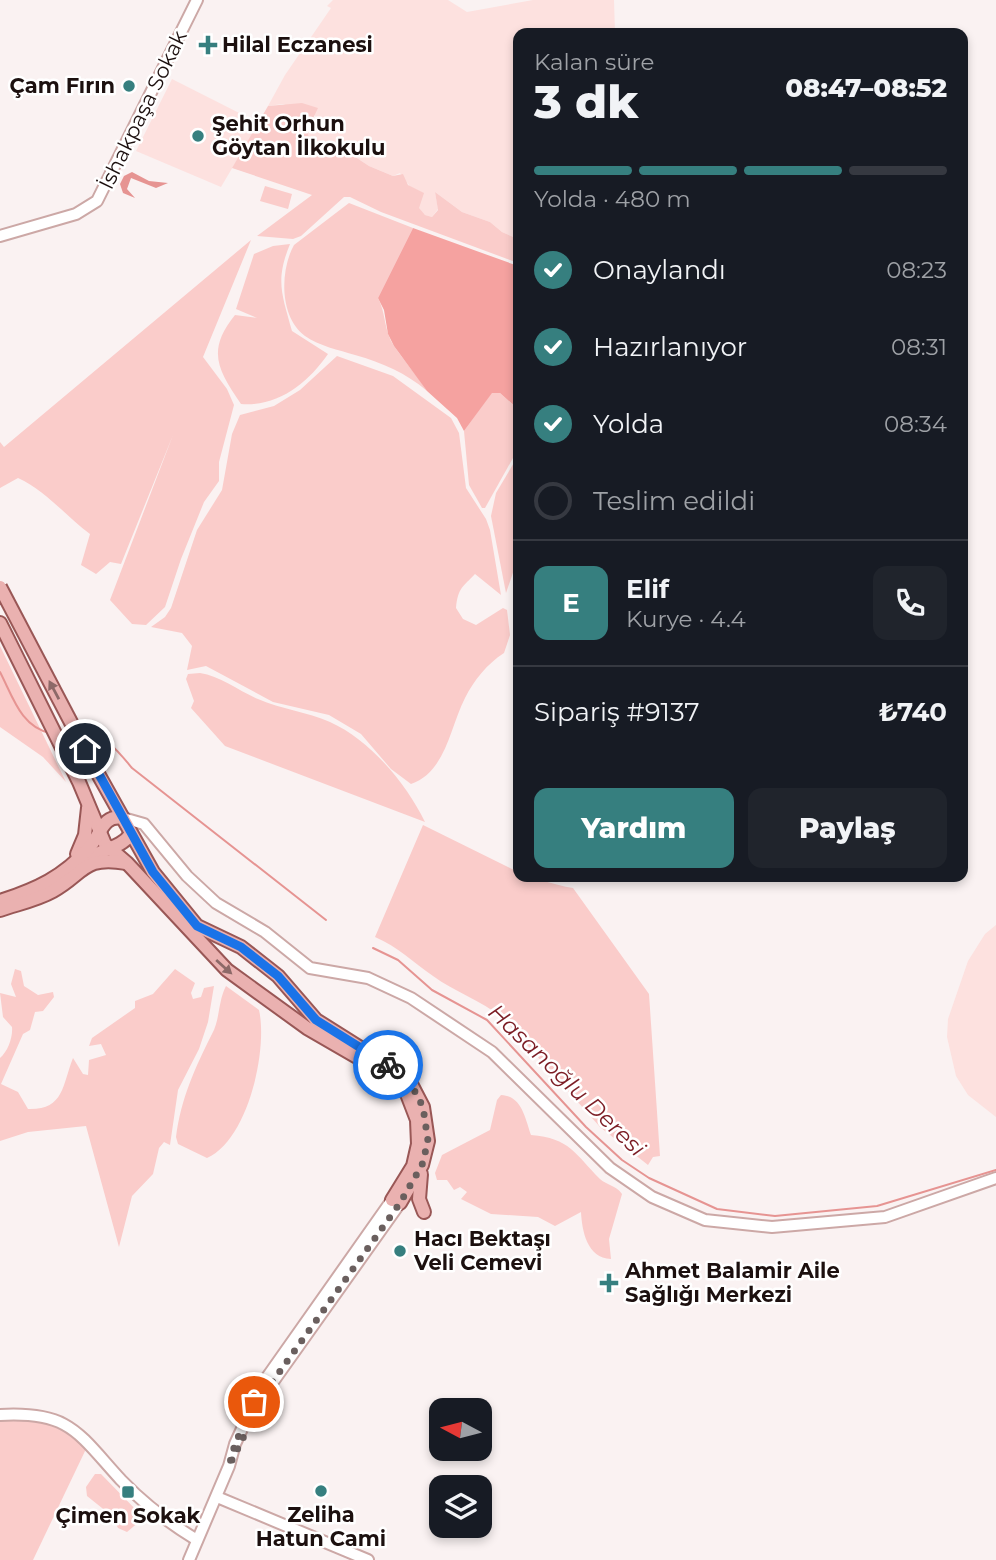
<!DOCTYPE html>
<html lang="tr">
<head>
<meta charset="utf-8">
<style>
	:root { --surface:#171b24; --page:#20242c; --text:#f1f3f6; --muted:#9ea1a6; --line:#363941; --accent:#367f7f }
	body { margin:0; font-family:Montserrat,sans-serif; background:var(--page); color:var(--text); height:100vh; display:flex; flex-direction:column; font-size:26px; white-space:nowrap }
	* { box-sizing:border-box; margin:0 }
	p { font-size:23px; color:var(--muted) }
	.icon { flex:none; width:38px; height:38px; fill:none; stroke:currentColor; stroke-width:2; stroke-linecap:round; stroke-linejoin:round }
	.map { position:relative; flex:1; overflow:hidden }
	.side { position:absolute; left:513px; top:28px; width:455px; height:854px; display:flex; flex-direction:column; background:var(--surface); border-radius:14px; box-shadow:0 4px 10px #0003 }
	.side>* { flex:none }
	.needle { width:46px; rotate:277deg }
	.fabs { position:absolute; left:429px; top:1398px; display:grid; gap:14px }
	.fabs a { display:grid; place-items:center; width:63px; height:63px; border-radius:14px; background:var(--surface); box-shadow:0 4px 10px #0003; font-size:35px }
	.pin { position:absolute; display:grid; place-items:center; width:60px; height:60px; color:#fff; margin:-30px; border:4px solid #fff; border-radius:50%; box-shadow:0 2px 7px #0007 }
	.courier { position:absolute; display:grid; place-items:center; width:70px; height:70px; margin:-35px; border:5px solid #1a73e8; border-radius:50%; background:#fff; color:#222; box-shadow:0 2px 9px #0007 }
	.summary em { font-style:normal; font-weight:800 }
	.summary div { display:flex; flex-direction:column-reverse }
	.summary { display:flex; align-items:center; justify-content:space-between; height:119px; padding:0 21px }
	h1 { font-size:46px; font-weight:800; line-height:52px }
	.bar { display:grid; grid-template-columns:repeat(4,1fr); gap:10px 7px; align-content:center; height:84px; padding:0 21px }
	.bar i { height:9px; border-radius:5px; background:var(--line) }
	.bar .on { background:var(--accent) }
	.bar p { grid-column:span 4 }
	.line { display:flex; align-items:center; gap:18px; padding:0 21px; border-top:2px solid var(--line) }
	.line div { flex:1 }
	.round { display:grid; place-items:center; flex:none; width:74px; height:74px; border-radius:14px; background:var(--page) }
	ol { padding:0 21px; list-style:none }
	li { display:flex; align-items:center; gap:21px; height:77px }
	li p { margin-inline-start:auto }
	li .icon { padding:7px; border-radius:50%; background:var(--accent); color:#fff; stroke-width:4 }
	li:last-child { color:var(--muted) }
	li i { width:38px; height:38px; border:4px solid var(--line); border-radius:50% }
	.primary-button { display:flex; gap:14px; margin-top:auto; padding:14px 21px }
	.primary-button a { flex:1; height:80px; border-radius:14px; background:var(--accent); color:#fff; font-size:28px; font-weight:800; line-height:80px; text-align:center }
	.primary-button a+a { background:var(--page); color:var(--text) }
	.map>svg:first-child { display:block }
	.built { fill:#fde1df }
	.green { fill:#faccca }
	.forest { fill:#f5a2a0 }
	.water { fill:#e69492 }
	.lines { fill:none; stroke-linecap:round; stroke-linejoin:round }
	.stream { stroke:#e69492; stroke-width:2 }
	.secondary-casing { stroke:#cca8a6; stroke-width:14 }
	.primary-casing { stroke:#995756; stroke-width:16 }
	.secondary { stroke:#fff; stroke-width:10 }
	.primary { stroke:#eab1b0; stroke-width:12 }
	.primary-bridge-casing { stroke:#995756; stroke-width:16; stroke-linecap:butt }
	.primary-bridge { stroke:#eab1b0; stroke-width:12 }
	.oneway { fill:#8d6968 }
	.done { stroke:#6a5f5e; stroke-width:7; stroke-dasharray:0 12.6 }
	.route { stroke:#1a73e8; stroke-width:9 }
	.poi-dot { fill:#367f7f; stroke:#fff; stroke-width:2.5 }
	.labels { text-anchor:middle; stroke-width:5; stroke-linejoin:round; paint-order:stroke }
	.poi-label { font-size:21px; font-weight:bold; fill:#1c100f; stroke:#fff; text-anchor:start }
	.street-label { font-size:21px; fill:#1c100f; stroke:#fff }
	.water-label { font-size:23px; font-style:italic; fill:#7c1d25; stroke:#fff }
</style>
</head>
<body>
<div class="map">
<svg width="996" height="1560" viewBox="0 0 996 1560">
	<rect width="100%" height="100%" fill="#faf2f2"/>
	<!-- built -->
	<g class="built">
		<polygon points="333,0 448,0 467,12 533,0 614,0 615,33 518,33 518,239 502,232 490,222 462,212 435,192 438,209 432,217 425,215 419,211 419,199 400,173 393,176 369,166 331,141 319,142 309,137 307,131 316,116 283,104 268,106 285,75 331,8 327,6"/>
		<polygon points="172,79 259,123 221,187 136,151"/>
		<polygon points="996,925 996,1117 968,1095 956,1076 947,1037 948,1019 968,961 985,934"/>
	</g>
	<!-- green -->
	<g class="green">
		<polygon points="302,103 318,108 307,131 309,137 319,142 331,141 369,166 393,176 403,174 408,185 424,193 419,208 425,215 432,217 438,210 435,192 462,212 490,222 502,232 518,239 518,263 381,212 350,197 344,197 301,236 293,239 257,236 312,195 232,168 268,106"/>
		<polygon points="265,186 292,194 288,209 260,201"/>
		<path d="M349,203L413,228L378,298C386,313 384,332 394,346C404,361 417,375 427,391C406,373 383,363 355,355C339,350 319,346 305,336C279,317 280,270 294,245Z"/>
		<path d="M251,240L203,357L227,389L234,405L219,462V481L204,502L181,559L165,607L146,625L132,624L110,600L173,435L121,564L110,562L96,574L81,565L90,534C66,516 46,491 18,478L0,488V442L4,447Z"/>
		<path d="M290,244C275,281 282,294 292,331L328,354C308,383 278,407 241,404C218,370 206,351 235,315L257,318L236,309L254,254L273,246Z"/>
		<path d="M337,356L393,376L451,418L459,433L466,488L486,519L490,530L501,595L475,574C463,587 458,587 456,608L463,619L476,625L503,608L507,610L510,635L504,653C487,664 474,680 465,698C450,727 446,772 411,784L391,769L361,734L329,715L273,702L206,666L187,670L192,646L182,633L151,627L165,617L171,608L197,530L222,490L232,434L240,415L274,406L300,390Z"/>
		<polygon points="492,392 500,393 518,409 518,449 485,508 482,508 469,485 464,431"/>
		<polygon points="518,456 518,558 506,593 491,516 496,493"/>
		<polygon points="0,646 66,782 43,757 0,727"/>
		<path d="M200,673C220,676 239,691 258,699C281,709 307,712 330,722C370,740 406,783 425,822L225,746L191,708L194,701L186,679L188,674Z"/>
		<path d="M423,825L518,872V877C538,877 553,885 573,888L649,994L660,1156L653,1157L648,1165L600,1127L503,1018C480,1000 455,992 433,976C413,962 398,947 375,937Z"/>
		<path d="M15,969L21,971L24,986L38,995L53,992L54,997L43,1011L35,1012L30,1030L23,1034L1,1084L18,1092L28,1109C64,1110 62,1086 73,1058L83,1074L88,1075L89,1060L106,1055L101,1044L89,1046L92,1038L135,1008V1001L153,994L175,969L195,983L191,993L193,999L201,997L204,988L214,986L208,1022L199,1049L178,1090L170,1145L164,1142L159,1148L153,1174L132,1196L119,1247L86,1126L28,1132L0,1141V1058C8,1051 13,1037 12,1027L3,1017L0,993L16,997L11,984Z"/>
		<path d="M226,986L259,1010C268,1050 248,1140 207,1158L178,1144L176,1137C181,1098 195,1068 212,1034C220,1020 218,1001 226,986Z"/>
		<path d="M501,1095C522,1096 525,1118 531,1135C570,1138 575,1154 600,1179C606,1185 616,1185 622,1194L609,1239L611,1259C587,1258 582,1231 581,1212L555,1226L538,1217L491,1214L461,1199L467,1192L460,1187L454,1190L447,1180H437L435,1173L442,1155L490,1130L497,1100Z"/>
		<path d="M0,1419C33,1417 64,1425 86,1449L33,1560H0Z"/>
		<polygon points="95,1474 101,1474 141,1515 140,1521 127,1532 118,1528 112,1516 87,1496 86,1487"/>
	</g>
	<!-- forest -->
	<polygon class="forest" points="413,228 518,266 518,409 500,393 492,393 464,431 457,418 427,391 394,346 388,334 384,310 378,298"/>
	<!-- water -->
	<polygon class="water" points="132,172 149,181 168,183 156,188 131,178 127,189 135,198 123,193 120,184 124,176"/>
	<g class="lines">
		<!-- stream -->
		<g class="stream">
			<path d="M0,672C13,697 21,727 50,733"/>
			<path d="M84,733C107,736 118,751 132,768L326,920"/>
			<polyline points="373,948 398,960 432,990 487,1020 586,1127 622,1160 649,1178 717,1209 775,1216 877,1206 996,1170"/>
		</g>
		<defs>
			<g id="secondary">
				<polyline points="0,236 76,214 97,201 197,0"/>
				<polyline points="123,818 144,824 187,876 216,903 265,932 310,968 368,978 411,998 492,1052 610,1168 652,1197 705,1220 772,1227 885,1217 996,1178"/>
				<polyline points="270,1386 400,1203"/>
				<path d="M0,1415C70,1411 78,1433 121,1480C144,1504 169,1523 197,1540"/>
				<polyline points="217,1497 368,1560"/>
				<polyline points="189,1560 229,1466 235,1444 263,1383 392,1200"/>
			</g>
			<g id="primary">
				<polyline points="0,623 79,782 105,844 127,863 227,970 307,1028 390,1076 407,1094 417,1120 418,1144 413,1166 392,1200"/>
				<polyline points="97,772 153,872 197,926 241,947 278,976 316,1020 397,1071 411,1084 423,1107 428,1141 422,1165 400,1203"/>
				<polyline points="77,854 85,835 88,808"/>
				<path d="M85,863C99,848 119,850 130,835"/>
				<path d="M0,901C37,889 63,877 89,848C101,835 102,814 123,818"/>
				<path d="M0,910C17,904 37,900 53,891C84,874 83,855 126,863"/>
				<polyline points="421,1174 419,1199 424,1212"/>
			</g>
		</defs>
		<!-- secondary casing -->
		<use href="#secondary" class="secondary-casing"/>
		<!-- primary casing -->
		<use href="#primary" class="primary-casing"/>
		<!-- secondary -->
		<use href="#secondary" class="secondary"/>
		<!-- primary -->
		<use href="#primary" class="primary"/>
		<defs>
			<polyline id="primary-bridge" points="0,587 97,772"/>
		</defs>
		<!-- primary-bridge casing -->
		<use href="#primary-bridge" class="primary-bridge-casing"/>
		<!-- primary-bridge -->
		<use href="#primary-bridge" class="primary-bridge"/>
	</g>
	<!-- one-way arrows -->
	<defs><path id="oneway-solid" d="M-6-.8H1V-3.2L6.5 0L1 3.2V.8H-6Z" transform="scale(1.75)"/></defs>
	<g class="oneway">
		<use href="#oneway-solid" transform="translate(54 690) rotate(-118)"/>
		<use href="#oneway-solid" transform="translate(224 967) rotate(42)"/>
	</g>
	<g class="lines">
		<!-- done -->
		<polyline class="done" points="254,1402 235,1444 229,1466 268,1388 400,1203 422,1165 428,1141 423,1107 411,1084 388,1065"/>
		<!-- route -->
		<polyline class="route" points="85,749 153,872 197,926 241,947 278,976 316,1020 388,1065"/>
	</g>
	<!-- markers -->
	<g class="poi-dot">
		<path d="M204.5 34.5h7v7h7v7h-7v7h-7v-7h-7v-7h7z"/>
		<circle cx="129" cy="86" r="7"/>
		<circle cx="198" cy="136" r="7"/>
		<circle cx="400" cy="1251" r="7"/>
		<path d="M605.5 1272.5h7v7h7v7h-7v7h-7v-7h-7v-7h7z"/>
		<circle cx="321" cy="1491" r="7"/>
		<rect x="121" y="1485" width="14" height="14" rx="3.5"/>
	</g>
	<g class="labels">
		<!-- poi labels -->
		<g class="poi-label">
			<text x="222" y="52">Hilal Eczanesi</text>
			<text x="115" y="93" text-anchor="end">Çam Fırın</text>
			<text x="212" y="131">Şehit Orhun<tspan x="212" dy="24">Göytan İlkokulu</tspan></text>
			<text x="414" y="1246">Hacı Bektaşı<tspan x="414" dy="24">Veli Cemevi</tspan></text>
			<text x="625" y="1278">Ahmet Balamir Aile<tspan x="625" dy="24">Sağlığı Merkezi</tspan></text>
			<text x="321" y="1522" text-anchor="middle">Zeliha<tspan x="321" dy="24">Hatun Cami</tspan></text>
			<text x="128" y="1523" text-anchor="middle">Çimen Sokak</text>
		</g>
		<!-- street labels -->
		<g class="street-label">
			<text transform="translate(143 110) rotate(-64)" y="7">İshakpaşa Sokak</text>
		</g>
		<!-- water labels -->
		<g class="water-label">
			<text transform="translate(567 1080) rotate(44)" y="8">Hasanoğlu Deresi</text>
		</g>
	</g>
</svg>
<div class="fabs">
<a><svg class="needle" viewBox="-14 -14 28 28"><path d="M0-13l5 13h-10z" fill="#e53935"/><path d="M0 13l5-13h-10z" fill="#9ea1a6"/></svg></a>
<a><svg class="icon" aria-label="layers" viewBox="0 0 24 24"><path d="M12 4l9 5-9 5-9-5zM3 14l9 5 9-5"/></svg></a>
</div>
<div class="pin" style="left:254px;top:1402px;background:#ea580c"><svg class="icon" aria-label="bag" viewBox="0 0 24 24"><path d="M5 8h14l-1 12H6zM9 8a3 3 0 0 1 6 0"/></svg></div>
<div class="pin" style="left:85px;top:749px;background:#1f2937"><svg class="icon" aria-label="home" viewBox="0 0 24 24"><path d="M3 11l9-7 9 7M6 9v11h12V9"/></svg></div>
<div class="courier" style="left:388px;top:1065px"><svg class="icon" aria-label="bike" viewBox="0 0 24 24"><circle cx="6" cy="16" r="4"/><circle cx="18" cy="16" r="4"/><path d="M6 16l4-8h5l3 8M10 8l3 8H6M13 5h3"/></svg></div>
<section class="side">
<div class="summary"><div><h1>3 dk</h1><p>Kalan süre</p></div><em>08:47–08:52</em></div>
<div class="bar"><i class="on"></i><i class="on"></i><i class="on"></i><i></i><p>Yolda · 480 m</p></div>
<ol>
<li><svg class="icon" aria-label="check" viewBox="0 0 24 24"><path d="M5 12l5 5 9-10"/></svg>Onaylandı<p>08:23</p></li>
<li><svg class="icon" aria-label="check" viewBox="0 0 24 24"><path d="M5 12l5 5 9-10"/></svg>Hazırlanıyor<p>08:31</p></li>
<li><svg class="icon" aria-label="check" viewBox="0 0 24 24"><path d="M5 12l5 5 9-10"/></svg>Yolda<p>08:34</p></li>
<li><i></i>Teslim edildi</li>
</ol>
<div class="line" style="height:126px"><b class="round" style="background:var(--accent);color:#fff">E</b><div><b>Elif</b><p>Kurye · 4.4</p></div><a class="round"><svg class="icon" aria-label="phone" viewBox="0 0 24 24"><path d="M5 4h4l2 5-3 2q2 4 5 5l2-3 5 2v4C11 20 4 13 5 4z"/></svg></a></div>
<div class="line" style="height:91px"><div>Sipariş #9137</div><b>₺740</b></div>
<div class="primary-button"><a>Yardım</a><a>Paylaş</a></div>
</section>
</div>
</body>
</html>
